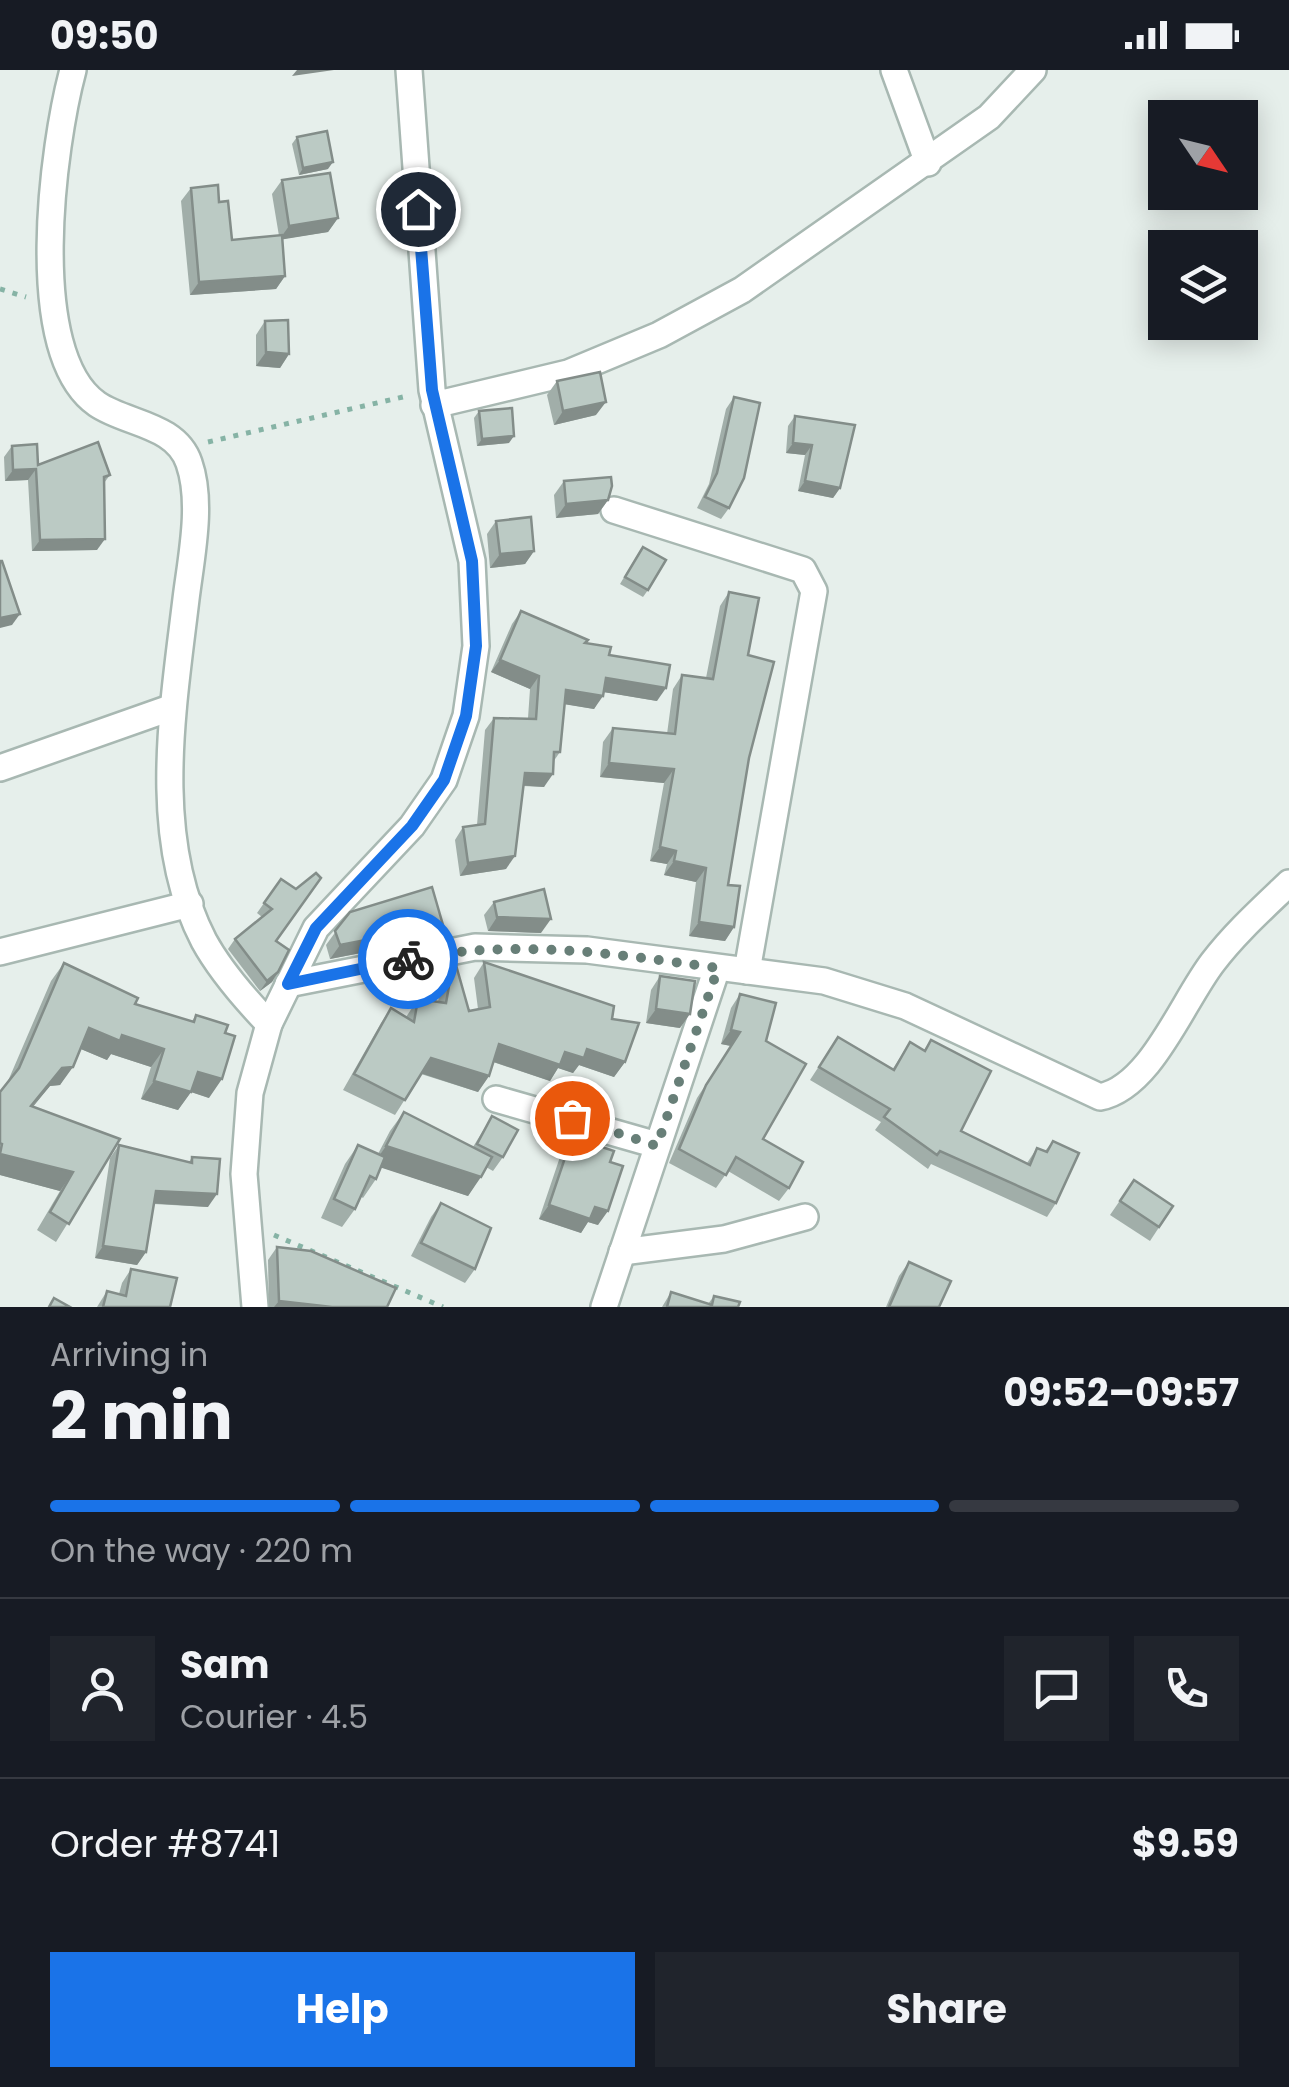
<!DOCTYPE html>
<html lang="en">
<head>
<meta charset="utf-8">
<style>
	:root { --surface:#171b24; --page:#20242c; --text:#f1f3f6; --muted:#9ea1a6; --line:#363941; --accent:#1a73e8 }
	body { margin:0; font-family:Poppins,sans-serif; background:var(--page); color:var(--text); height:100vh; display:flex; flex-direction:column; font-size:38px; white-space:nowrap }
	* { box-sizing:border-box; margin:0 }
	p { font-size:32px; color:var(--muted) }
	.icon { flex:none; width:55px; height:55px; fill:none; stroke:currentColor; stroke-width:2; stroke-linecap:round; stroke-linejoin:round }
	.map { position:relative; height:1237px; overflow:hidden }
	.details { display:flex; flex-direction:column; background:var(--surface); flex:1 }
	.details>* { flex:none }
	.needle { width:65px; rotate:125deg }
	.controls { position:absolute; left:1148px; top:30px; display:grid; gap:20px }
	.controls a { display:grid; place-items:center; width:110px; height:110px; border-radius:0px; background:var(--surface); box-shadow:0 5px 25px #0003; font-size:50px }
	.pin { position:absolute; display:grid; place-items:center; width:85px; height:85px; color:#fff; margin:-42px; border:5px solid #fff; border-radius:50%; box-shadow:0 2px 10px #0007 }
	.courier { position:absolute; display:grid; place-items:center; width:100px; height:100px; margin:-50px; border:8px solid #1a73e8; border-radius:50%; background:#fff; color:#222; box-shadow:0 2px 12px #0007 }
	.head em { font-style:normal; font-weight:700 }
	.head div { display:flex; flex-direction:column-reverse }
	.head { display:flex; align-items:center; justify-content:space-between; height:170px; padding:0 50px }
	h1 { font-size:65px; font-weight:700; line-height:75px }
	.bar { display:grid; grid-template-columns:repeat(4,1fr); gap:15px 10px; align-content:center; height:120px; padding:0 50px }
	.bar i { height:12px; border-radius:8px; background:var(--line) }
	.bar .current { background:var(--accent) }
	.bar p { grid-column:span 4 }
	.line { display:flex; align-items:center; gap:25px; padding:0 50px; border-top:2px solid var(--line) }
	.line div { flex:1 }
	.round { display:grid; place-items:center; flex:none; width:105px; height:105px; border-radius:0px; background:var(--page) }
	.cta { display:flex; gap:20px; margin-top:auto; padding:20px 50px }
	.cta a { flex:1; height:115px; border-radius:0px; background:var(--accent); color:#fff; font-size:40px; font-weight:700; line-height:115px; text-align:center }
	.cta a+a { background:var(--page); color:var(--text) }
	.status { display:flex; justify-content:space-between; align-items:center; height:70px; padding:0 50px; background:var(--surface); direction:ltr }
	.status svg { height:28px; fill:currentColor }
	.map>svg:first-child { display:block }
	.lines { fill:none; stroke-linecap:round; stroke-linejoin:round }
	.minor-casing { stroke:#a8b8b2; stroke-width:30 }
	.path { stroke:#86b3a5; stroke-width:5; stroke-dasharray:5 8; stroke-linecap:butt }
	.minor { stroke:#fff; stroke-width:25 }
	.wall { fill:#a1aea9 }
	.shaded-wall { fill:#838d89 }
	.building { fill:#bbcac4; stroke:#838d89; stroke-width:2.5 }
	.done { stroke:#687f78; stroke-width:10; stroke-dasharray:0 18 }
	.route { stroke:#1a73e8; stroke-width:12 }
</style>
</head>
<body>
<div class="status"><b>09:50</b><svg viewBox="0 0 49 12"><path d="M0 12V9h3v3zM5 12V6h3v6zM10 12V3h3v9zM15 12V0h3v12zM26 1h20v11H26zM47 4h2v5h-2z"/></svg></div>
<div class="map">
<svg width="1289" height="1237" viewBox="0 0 1289 1237">
	<rect width="100%" height="100%" fill="#e6efeb"/>
	<g class="lines">
		<defs>
			<g id="minor">
				<path d="M73,0C53,74 24,283 97,334C126,354 176,354 189,393C203,433 191,488 186,529C173,638 150,768 204,871C221,902 245,929 269,954"/>
				<polyline points="894,0 928,93"/>
				<polyline points="434,335 568,303 659,265 742,220 989,47 1033,0"/>
				<polyline points="614,440 803,500 814,521 747,901"/>
				<polyline points="0,698 173,637"/>
				<polyline points="0,882 190,834"/>
				<path d="M288,914L475,877L587,880L824,911L905,936L1100,1027C1151,1017 1182,932 1213,892C1235,863 1263,838 1289,813"/>
				<polyline points="496,1029 657,1075"/>
				<polyline points="622,1182 724,1169 805,1147"/>
				<polyline points="255,1237 244,1104 250,1023 269,954 316,858 412,756 444,710 466,646 476,576 472,491 432,320 409,0"/>
				<polyline points="604,1237 717,898"/>
			</g>
		</defs>
		<!-- minor casing -->
		<use href="#minor" class="minor-casing"/>
		<!-- path -->
		<g class="path">
			<polyline points="0,219 26,227"/>
			<polyline points="208,372 407,326"/>
			<polyline points="274,1165 443,1237"/>
		</g>
		<!-- minor -->
		<use href="#minor" class="minor"/>
	</g>
	<!-- wall -->
	<g class="wall">
		<polygon points="297,67 328,99 299,105 292,74"/>
		<polygon points="282,110 338,148 328,162 282,169 285,206 276,219 190,225 181,131 191,118 219,132 232,170 279,166 272,124"/>
		<polygon points="265,251 289,284 280,298 256,296 256,265"/>
		<polygon points="557,311 596,345 554,355 547,325"/>
		<polygon points="734,327 729,438 721,449 697,438 709,414 726,339"/>
		<polygon points="479,341 509,373 477,376 474,348"/>
		<polygon points="795,346 840,418 833,428 798,421 805,385 786,383 788,356"/>
		<polygon points="12,376 38,395 110,405 104,413 97,480 32,481 28,410 5,411 4,387"/>
		<polygon points="564,411 608,430 598,444 556,448 554,425"/>
		<polygon points="496,451 534,481 525,494 490,498 487,464"/>
		<polygon points="638,484 648,520 643,527 620,514"/>
		<polygon points="729,522 748,585 749,688 728,815 734,857 725,871 689,866 696,812 664,805 667,794 650,791 664,713 600,707 603,672 613,658 667,664 673,619 682,605 706,608 720,536"/>
		<polygon points="521,541 609,585 657,631 604,622 594,639 565,634 560,682 553,692 544,717 523,716 506,799 460,806 455,770 463,757 477,755 485,660 494,648 528,648 530,619 491,602 512,554"/>
		<polygon points="281,809 276,871 278,902 272,912 260,921 228,879 235,869 262,847 257,843"/>
		<polygon points="494,832 541,863 488,861 484,845"/>
		<polygon points="350,842 433,869 330,889 326,875"/>
		<polygon points="454,888 469,941 478,939 474,908 484,892 612,949 625,992 614,1007 579,995 573,1003 558,998 550,1011 493,992 489,1006 478,1022 421,1004 395,1045 343,1020 381,953 391,938 406,947 418,929 438,932 443,904"/>
		<polygon points="64,893 135,934 192,951 196,945 209,1028 191,1022 178,1040 141,1029 151,997 111,984 107,990 81,979 60,1015 50,1016 32,1037 120,1069 56,1172 37,1160 60,1121 0,1105 0,1022 8,1011 51,911"/>
		<polygon points="660,906 680,958 646,953 651,920"/>
		<polygon points="740,924 766,971 763,1069 789,1118 779,1131 728,1101 716,1118 669,1093 697,1028 731,976 721,974 731,938"/>
		<polygon points="838,967 892,1000 910,972 924,980 931,970 961,1061 1027,1093 1037,1078 1045,1081 1053,1071 1056,1133 1047,1147 931,1094 928,1099 875,1060 881,1052 810,1010"/>
		<polygon points="404,1042 473,1077 492,1046 503,1087 493,1101 486,1097 468,1126 381,1097 376,1109 363,1128 360,1126 355,1139 342,1157 321,1148 345,1094 358,1075 378,1084 390,1061"/>
		<polygon points="572,1067 610,1092 598,1155 588,1152 581,1163 539,1149 562,1081"/>
		<polygon points="119,1075 189,1092 192,1087 208,1137 154,1134 146,1182 137,1195 95,1188 110,1088"/>
		<polygon points="1134,1110 1173,1136 1150,1171 1110,1145"/>
		<polygon points="441,1133 475,1199 465,1213 411,1186 431,1147"/>
		<polygon points="277,1177 387,1237 269,1237 268,1190"/>
		<polygon points="909,1192 939,1237 886,1237 899,1206"/>
		<polygon points="131,1199 170,1237 97,1237 107,1221 119,1224 122,1213"/>
		<polygon points="671,1222 708,1234 714,1226 738,1237 662,1237"/>
	</g>
	<!-- shaded-wall -->
	<g class="shaded-wall">
		<polygon points="297,0 334,0 292,6"/>
		<polygon points="333,92 328,99 299,105 303,98"/>
		<polygon points="338,148 328,162 279,170 289,156"/>
		<polygon points="285,206 276,219 190,225 199,212"/>
		<polygon points="266,282 289,284 280,298 256,296"/>
		<polygon points="606,332 596,345 554,355 563,341"/>
		<polygon points="514,366 509,373 477,376 482,369"/>
		<polygon points="793,373 812,375 805,385 786,383"/>
		<polygon points="36,399 28,410 5,411 13,400"/>
		<polygon points="805,411 840,418 833,428 798,421"/>
		<polygon points="608,430 598,444 556,448 566,434"/>
		<polygon points="105,469 97,480 32,481 40,470"/>
		<polygon points="534,481 525,494 490,498 500,484"/>
		<polygon points="20,544 12,555 0,558 0,548"/>
		<polygon points="500,590 539,606 530,619 491,602"/>
		<polygon points="606,608 666,618 657,631 597,621"/>
		<polygon points="566,620 603,626 594,639 557,633"/>
		<polygon points="609,693 674,699 664,713 600,707"/>
		<polygon points="525,703 553,704 544,717 516,715"/>
		<polygon points="660,777 676,781 667,794 650,791"/>
		<polygon points="515,786 506,799 460,806 468,793"/>
		<polygon points="674,791 706,798 696,812 664,805"/>
		<polygon points="497,847 551,849 541,863 488,861"/>
		<polygon points="699,852 734,857 725,871 689,866"/>
		<polygon points="443,855 433,869 330,889 340,875"/>
		<polygon points="278,902 272,912 260,921 267,911"/>
		<polygon points="656,939 690,944 680,958 646,953"/>
		<polygon points="89,958 122,965 164,979 151,997 111,984 107,990 76,977"/>
		<polygon points="731,960 740,962 731,976 721,974"/>
		<polygon points="499,974 565,982 587,979 625,992 614,1007 579,995 573,1003 558,998 550,1011 488,990"/>
		<polygon points="431,988 489,1006 478,1022 420,1003"/>
		<polygon points="73,997 60,1015 50,1016 18,1055 62,998"/>
		<polygon points="198,1002 222,1009 209,1028 191,1022 178,1040 141,1029 154,1011"/>
		<polygon points="386,1076 481,1107 468,1126 373,1095"/>
		<polygon points="0,1084 73,1102 60,1121 0,1105"/>
		<polygon points="156,1121 217,1124 208,1137 147,1133"/>
		<polygon points="549,1135 595,1137 608,1141 598,1155 588,1152 581,1163 539,1149"/>
		<polygon points="103,1176 146,1182 137,1195 95,1188"/>
		<polygon points="279,1231 332,1237 274,1237"/>
	</g>
	<!-- building -->
	<g class="building">
		<polygon points="327,61 333,92 303,98 297,67"/>
		<polygon points="330,103 338,148 289,156 282,110"/>
		<polygon points="218,115 219,132 228,131 232,170 282,165 285,206 199,212 191,118"/>
		<polygon points="288,250 289,284 266,282 265,251"/>
		<polygon points="600,302 606,332 563,341 557,311"/>
		<polygon points="734,327 760,333 744,408 729,438 705,427 717,403"/>
		<polygon points="512,338 514,366 482,369 479,341"/>
		<polygon points="795,346 855,355 840,418 805,411 812,375 793,373"/>
		<polygon points="98,372 110,405 104,407 105,469 40,470 36,399 13,400 12,376 37,374 38,395"/>
		<polygon points="611,407 612,416 608,430 566,434 564,411"/>
		<polygon points="531,447 534,481 500,484 496,451"/>
		<polygon points="643,477 666,490 648,520 625,507"/>
		<polygon points="0,491 2,491 20,544 0,548"/>
		<polygon points="729,522 759,528 748,585 774,592 749,688 728,815 740,816 734,857 699,852 706,798 674,791 676,781 660,777 674,699 609,693 613,658 675,664 682,605 713,609"/>
		<polygon points="521,541 588,570 585,573 611,577 609,585 670,595 666,618 606,608 603,626 566,620 560,682 554,682 553,704 525,703 515,786 468,793 463,757 485,754 494,648 536,649 539,606 500,590"/>
		<polygon points="316,803 321,808 276,871 289,880 278,902 267,911 235,869 272,839 264,833 281,809 296,819"/>
		<polygon points="432,817 443,855 340,875 335,861 350,842"/>
		<polygon points="544,819 551,849 497,847 494,832"/>
		<polygon points="454,888 469,941 490,937 484,892 614,936 612,949 639,953 625,992 587,979 584,988 565,982 560,995 499,974 489,1006 431,988 405,1030 354,1004 391,938 414,952 418,929 446,933"/>
		<polygon points="64,893 138,928 135,934 194,952 196,945 228,955 225,963 235,966 222,1009 198,1002 191,1022 154,1011 164,979 122,965 120,971 89,958 73,997 62,998 31,1036 120,1069 69,1154 50,1142 73,1102 0,1084 2,1074 0,1073 0,1022 19,998"/>
		<polygon points="660,906 695,911 690,944 656,939"/>
		<polygon points="740,924 776,933 766,971 806,994 763,1069 803,1092 789,1118 736,1087 726,1105 679,1079 706,1015 740,962 731,960"/>
		<polygon points="838,967 894,1000 910,972 925,981 931,970 991,1001 961,1061 1030,1095 1037,1078 1047,1082 1053,1071 1079,1083 1056,1133 940,1081 937,1085 884,1047 890,1039 819,997"/>
		<polygon points="404,1042 492,1087 481,1107 386,1076"/>
		<polygon points="492,1046 518,1060 503,1087 477,1074"/>
		<polygon points="572,1067 614,1081 610,1092 623,1096 608,1141 595,1137 590,1149 549,1135"/>
		<polygon points="119,1075 192,1093 192,1087 220,1089 217,1124 156,1121 146,1182 103,1176"/>
		<polygon points="358,1075 385,1087 376,1109 370,1106 355,1139 334,1129"/>
		<polygon points="1134,1110 1173,1136 1159,1157 1120,1131"/>
		<polygon points="441,1133 491,1158 475,1199 421,1173"/>
		<polygon points="277,1177 311,1181 396,1218 387,1237 332,1237 279,1231"/>
		<polygon points="909,1192 951,1211 939,1237 889,1237"/>
		<polygon points="131,1199 177,1208 170,1237 103,1237 107,1221 126,1226"/>
		<polygon points="671,1222 712,1235 714,1226 740,1232 738,1237 667,1237"/>
		<polygon points="54,1228 70,1237 49,1237"/>
	</g>
	<g class="lines">
		<!-- done -->
		<path class="done" d="M408,889C520,869 607,883 718,898L657,1076L572,1048"/>
		<!-- route -->
		<polyline class="route" points="408,889 288,914 316,858 412,756 444,710 466,646 476,576 472,491 432,320 418,139"/>
	</g>
</svg>
<div class="controls">
<a><svg class="needle" viewBox="-14 -14 28 28"><path d="M0-13l5 13h-10z" fill="#e53935"/><path d="M0 13l5-13h-10z" fill="#9ea1a6"/></svg></a>
<a><svg class="icon" aria-label="layers" viewBox="0 0 24 24"><path d="M12 4l9 5-9 5-9-5zM3 14l9 5 9-5"/></svg></a>
</div>
<div class="pin" style="left:572px;top:1048px;background:#ea580c"><svg class="icon" aria-label="bag" viewBox="0 0 24 24"><path d="M5 8h14l-1 12H6zM9 8a3 3 0 0 1 6 0"/></svg></div>
<div class="pin" style="left:418px;top:139px;background:#1f2937"><svg class="icon" aria-label="home" viewBox="0 0 24 24"><path d="M3 11l9-7 9 7M6 9v11h12V9"/></svg></div>
<div class="courier" style="left:408px;top:889px"><svg class="icon" aria-label="bike" viewBox="0 0 24 24"><circle cx="6" cy="16" r="4"/><circle cx="18" cy="16" r="4"/><path d="M6 16l4-8h5l3 8M10 8l3 8H6M13 5h3"/></svg></div>
</div>
<section class="details">
<div class="head"><div><h1>2 min</h1><p>Arriving in</p></div><em>09:52–09:57</em></div>
<div class="bar"><i class="current"></i><i class="current"></i><i class="current"></i><i></i><p>On the way · 220 m</p></div>
<div class="line" style="height:180px"><a class="round"><svg class="icon" aria-label="person" viewBox="0 0 24 24"><circle cx="12" cy="8" r="4"/><path d="M4 21q1-7 8-7t8 7"/></svg></a><div><b>Sam</b><p>Courier · 4.5</p></div><a class="round"><svg class="icon" aria-label="chat" viewBox="0 0 24 24"><path d="M4 5h16v11H9l-5 4z"/></svg></a><a class="round"><svg class="icon" aria-label="phone" viewBox="0 0 24 24"><path d="M5 4h4l2 5-3 2q2 4 5 5l2-3 5 2v4C11 20 4 13 5 4z"/></svg></a></div>
<div class="line" style="height:130px"><div>Order #8741</div><b>$9.59</b></div>
<div class="cta"><a>Help</a><a>Share</a></div>
</section>
</body>
</html>
